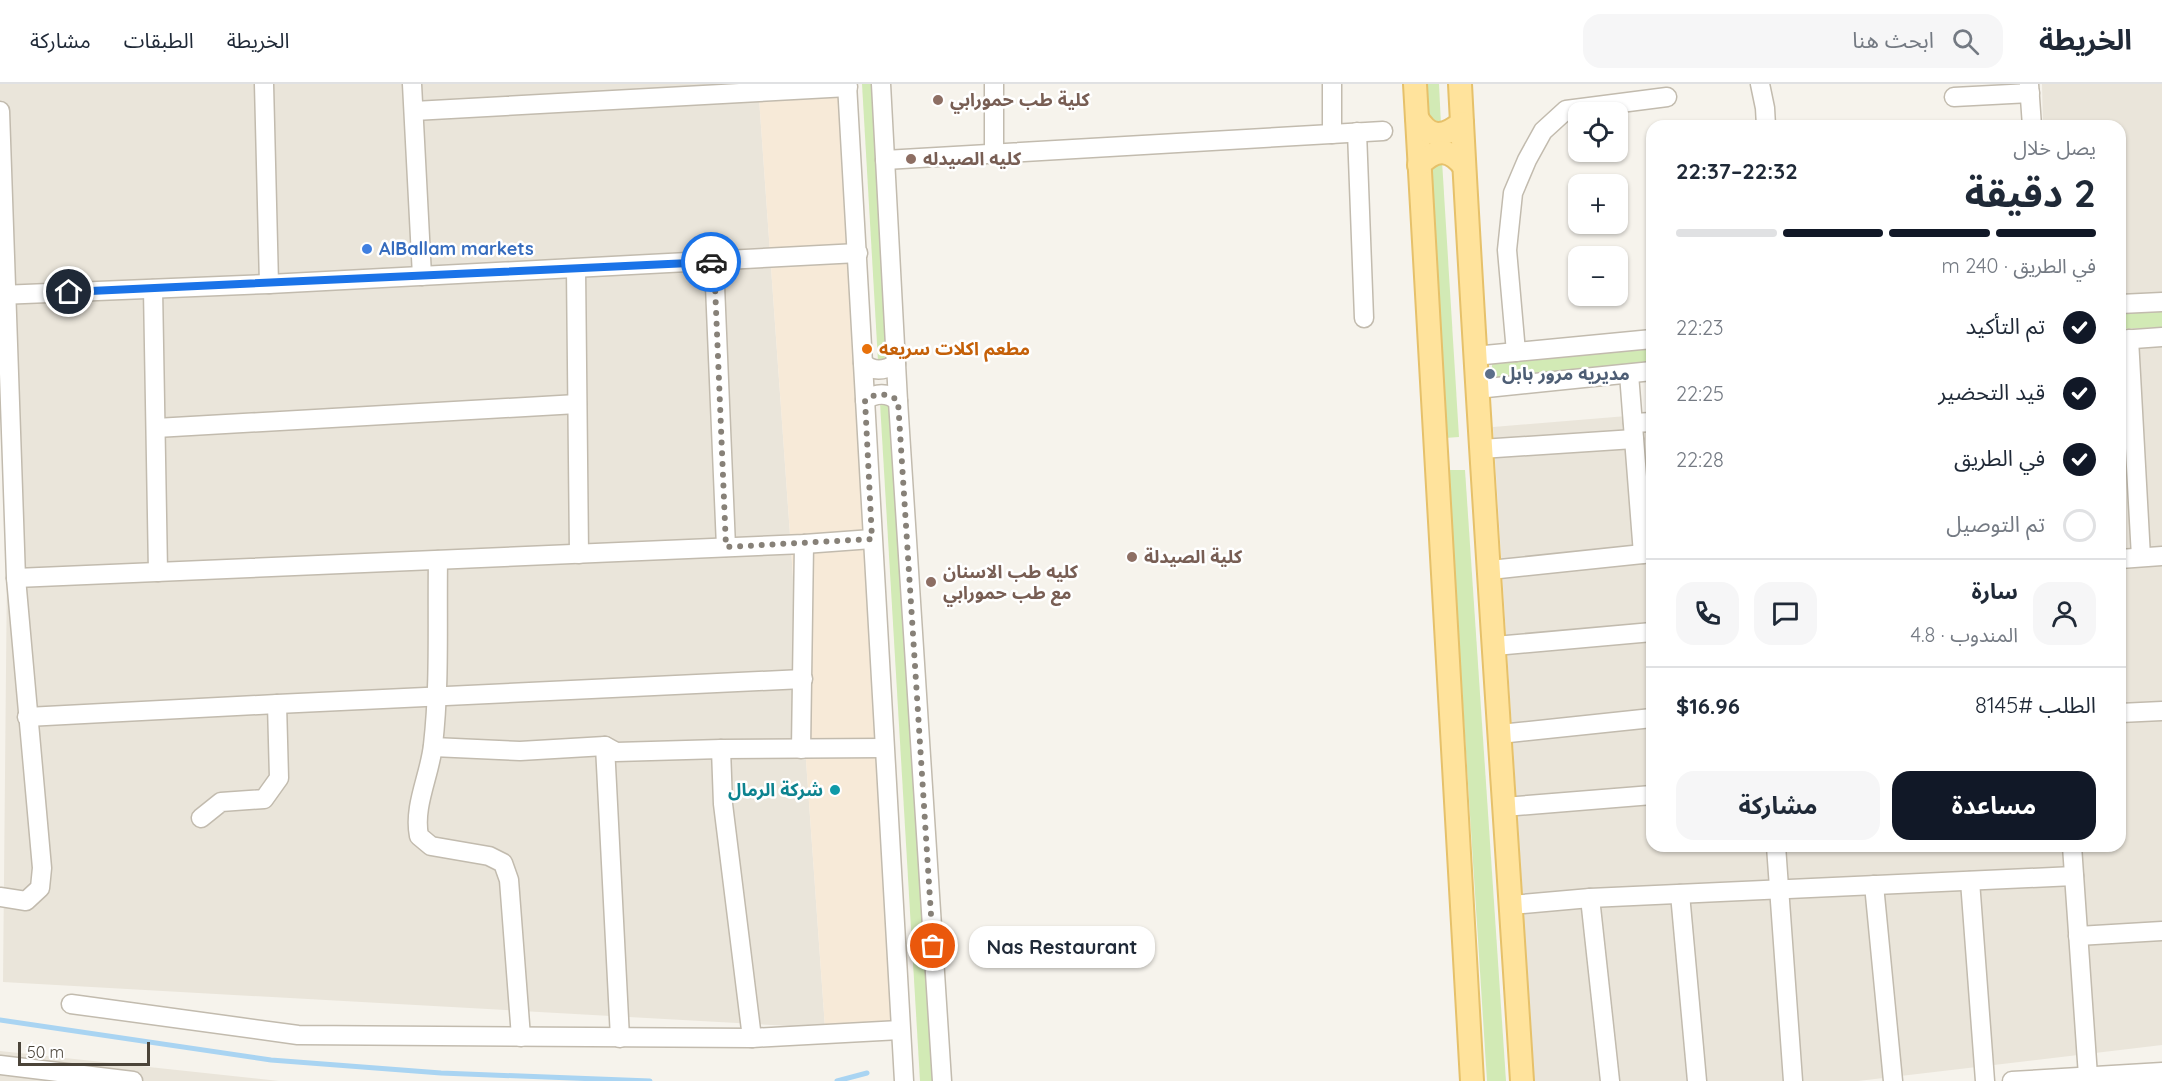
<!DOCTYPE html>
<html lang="ar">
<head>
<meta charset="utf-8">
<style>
	:root { --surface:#fff; --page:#f6f6f7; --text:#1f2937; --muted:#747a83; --line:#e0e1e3; --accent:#111827 }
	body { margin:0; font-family:Quicksand,"Noto Sans Arabic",sans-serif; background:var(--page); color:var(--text); direction:rtl; height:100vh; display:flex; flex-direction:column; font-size:22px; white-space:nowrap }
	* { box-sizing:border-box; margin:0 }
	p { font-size:20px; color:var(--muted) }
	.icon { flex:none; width:33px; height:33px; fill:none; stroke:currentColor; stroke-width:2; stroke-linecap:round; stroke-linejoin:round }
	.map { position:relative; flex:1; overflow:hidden; direction:ltr }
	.details { position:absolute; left:1646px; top:36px; width:480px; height:732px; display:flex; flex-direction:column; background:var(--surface); border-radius:18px; box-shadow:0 2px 4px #0004; direction:rtl }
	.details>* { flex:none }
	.tools { position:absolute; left:1568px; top:18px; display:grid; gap:12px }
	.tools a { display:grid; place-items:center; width:60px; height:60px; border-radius:12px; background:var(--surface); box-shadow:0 2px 4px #0004; font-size:30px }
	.scale { position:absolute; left:18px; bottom:15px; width:132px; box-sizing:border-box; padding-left:6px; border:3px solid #4b4439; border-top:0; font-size:16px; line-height:21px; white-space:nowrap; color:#4b4439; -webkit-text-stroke:4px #fff; paint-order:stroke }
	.pin { position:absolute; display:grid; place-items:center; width:51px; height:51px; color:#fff; margin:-26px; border:3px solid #fff; border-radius:50%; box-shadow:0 2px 6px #0007 }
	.courier { position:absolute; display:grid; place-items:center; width:60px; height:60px; margin:-30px; border:4px solid #1a73e8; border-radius:50%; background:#fff; color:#222; box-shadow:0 2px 8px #0007 }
	.bubble { position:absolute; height:42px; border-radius:18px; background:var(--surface); box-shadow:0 2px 4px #0004; font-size:20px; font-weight:700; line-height:42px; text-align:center; direction:rtl }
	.overview em { font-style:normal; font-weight:700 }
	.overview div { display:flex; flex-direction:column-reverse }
	.overview { display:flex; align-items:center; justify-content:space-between; height:102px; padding:0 30px }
	h1 { font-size:39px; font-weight:700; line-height:45px }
	.bar { display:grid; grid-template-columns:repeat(4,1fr); gap:9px 6px; align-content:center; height:72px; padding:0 30px }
	.bar i { height:8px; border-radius:4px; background:var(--line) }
	.bar .active { background:var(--accent) }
	.bar p { grid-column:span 4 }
	.line { display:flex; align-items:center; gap:15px; padding:0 30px; border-top:2px solid var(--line) }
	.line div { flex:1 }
	.round { display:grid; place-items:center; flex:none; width:63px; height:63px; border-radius:18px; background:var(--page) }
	ol { padding:0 30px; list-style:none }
	li { display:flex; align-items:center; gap:18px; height:66px }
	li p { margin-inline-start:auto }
	li .icon { padding:6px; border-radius:50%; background:var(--accent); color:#fff; stroke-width:4 }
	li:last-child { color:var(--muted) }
	li i { width:33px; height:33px; border:3px solid var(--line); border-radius:50% }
	.button { display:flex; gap:12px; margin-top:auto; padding:12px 30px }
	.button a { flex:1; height:69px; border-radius:18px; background:var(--accent); color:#fff; font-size:24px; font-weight:700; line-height:69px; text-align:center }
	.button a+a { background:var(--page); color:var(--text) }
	header { display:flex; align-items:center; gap:36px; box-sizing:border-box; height:84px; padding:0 30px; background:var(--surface); border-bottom:2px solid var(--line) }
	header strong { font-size:28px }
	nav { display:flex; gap:33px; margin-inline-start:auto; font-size:21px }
	.search { width:420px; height:54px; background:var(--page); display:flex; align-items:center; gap:15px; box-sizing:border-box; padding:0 21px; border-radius:18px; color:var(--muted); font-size:22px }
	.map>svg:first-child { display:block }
	.residential { fill:#eae5da }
	.commercial { fill:#f7ead8 }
	.green { fill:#d2eab5 }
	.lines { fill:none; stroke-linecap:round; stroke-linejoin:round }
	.stream { stroke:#a9d4f2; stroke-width:5 }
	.minor-casing { stroke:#c2bbae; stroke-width:21 }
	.major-casing { stroke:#e6c16a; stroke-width:26 }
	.minor { stroke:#fff; stroke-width:18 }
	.major { stroke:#ffe39c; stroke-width:22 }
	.done { stroke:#878178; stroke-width:6; stroke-dasharray:0 10.8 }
	.route { stroke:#1a73e8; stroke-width:8 }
	.education-dot { fill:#8d6e63; stroke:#fff; stroke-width:2 }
	.shop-dot { fill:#3f7fe0; stroke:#fff; stroke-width:2 }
	.food-dot { fill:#e8710a; stroke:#fff; stroke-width:2 }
	.service-dot { fill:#5c6f8a; stroke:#fff; stroke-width:2 }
	.culture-dot { fill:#0f9aa8; stroke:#fff; stroke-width:2 }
	.labels { text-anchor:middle; stroke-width:5; stroke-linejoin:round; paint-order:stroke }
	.education-label { font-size:18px; font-weight:bold; fill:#785e54; stroke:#fff; text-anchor:start }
	.shop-label { font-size:18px; font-weight:bold; fill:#366cbe; stroke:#fff; text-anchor:start }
	.food-label { font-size:18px; font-weight:bold; fill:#c56008; stroke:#fff; text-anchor:start }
	.service-label { font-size:18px; font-weight:bold; fill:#4e5e75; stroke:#fff; text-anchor:start }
	.culture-label { font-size:18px; font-weight:bold; fill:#0d838f; stroke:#fff; text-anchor:end }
</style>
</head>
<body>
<header>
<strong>الخريطة</strong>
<div class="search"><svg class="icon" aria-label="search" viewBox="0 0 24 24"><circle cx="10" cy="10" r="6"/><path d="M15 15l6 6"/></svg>ابحث هنا</div>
<nav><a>الخريطة</a><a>الطبقات</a><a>مشاركة</a></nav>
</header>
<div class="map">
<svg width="2162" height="997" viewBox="0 0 2162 997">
	<rect width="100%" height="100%" fill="#f6f3ec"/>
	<!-- residential -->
	<g class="residential">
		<polygon points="0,0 758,0 825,944 3,898 9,277 0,276"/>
		<polygon points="2042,0 2162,0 2162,961 1858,997 1534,997 1493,343 1651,330 1652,762 2120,762 2120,42 2043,42"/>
		<polygon points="0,967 279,997 0,997"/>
	</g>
	<!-- commercial -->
	<polygon class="commercial" points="758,0 838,0 894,937 825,944"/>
	<!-- green -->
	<g class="green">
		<polygon points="862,0 875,0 890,277 878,277"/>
		<polygon points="1424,0 1439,0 1441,41 1426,41"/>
		<polygon points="1429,77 1442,77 1459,353 1445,354"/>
		<polygon points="2162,227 2162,243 2120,245 2120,230"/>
		<polygon points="1651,265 1651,281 1492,294 1492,278"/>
		<polygon points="880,319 893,319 933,997 920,997"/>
		<polygon points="1448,386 1465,386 1506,997 1487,997"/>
	</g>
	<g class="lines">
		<!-- stream -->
		<g class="stream">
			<polyline points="0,936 271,976 441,989 650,997"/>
			<polyline points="837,997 867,989"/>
		</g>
		<defs>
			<g id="minor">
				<polyline points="264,0 269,200"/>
				<polyline points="412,0 422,192"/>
				<polyline points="847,0 904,997"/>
				<polyline points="881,0 898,317 942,997"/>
				<polyline points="1332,0 1332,50"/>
				<polyline points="1760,0 1765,24 1766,42"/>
				<polyline points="2029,0 2032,42"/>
				<polyline points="1954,13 2030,9"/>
				<polyline points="0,27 16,494 42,784 40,804 26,817 0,813"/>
				<polyline points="414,27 848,3"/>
				<polyline points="1357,48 1364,234"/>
				<polyline points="994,70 994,0"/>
				<polyline points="885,76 1383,47"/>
				<polyline points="714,178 726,463"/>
				<polyline points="576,185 579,470"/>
				<polyline points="153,205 158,488"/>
				<polyline points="0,211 269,200 858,169"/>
				<polyline points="2120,220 2162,218"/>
				<polyline points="2129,255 2141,473"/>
				<polyline points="2120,256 2162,253"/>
				<polyline points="1516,268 1507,166 1513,109 1527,76 1543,47 1566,26 1667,13"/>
				<polyline points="1474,272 1652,255"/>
				<path d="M863,279C873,288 884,287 896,280"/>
				<polyline points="1629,290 1643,470"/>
				<polyline points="1477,305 1652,287"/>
				<path d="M865,316C876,309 887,308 898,317"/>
				<polyline points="1633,339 1652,338"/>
				<polyline points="156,344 577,320"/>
				<polyline points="1481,365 1634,355"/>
				<polyline points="2120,475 2162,472"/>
				<path d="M438,476C437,537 440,600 433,661C430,691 413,722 419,752L431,762L489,772L503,779L509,796L521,953"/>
				<polyline points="1490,486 1652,469"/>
				<polyline points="16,494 804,460 872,455"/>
				<polyline points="1495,562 1652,548"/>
				<polyline points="2120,629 2162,627"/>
				<polyline points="27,633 277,620 803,595"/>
				<polyline points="1500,650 1652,634"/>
				<polyline points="605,662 620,954"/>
				<polyline points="433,663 520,667 605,662 616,668 721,665 884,664"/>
				<polyline points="721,665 723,720 752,954"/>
				<polyline points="801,665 804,460"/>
				<polyline points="1504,723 1652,711"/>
				<polyline points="201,734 221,718 264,715 279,694 277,620"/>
				<polyline points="1776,762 1793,997"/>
				<polyline points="2072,762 2088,992"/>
				<polyline points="1970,797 1985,997"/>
				<polyline points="1874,801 1893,997"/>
				<polyline points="1680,810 1697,997"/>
				<polyline points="1590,814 1610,997"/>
				<polyline points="1511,821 1590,814 2074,792"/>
				<polyline points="2078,852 2162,847"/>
				<polyline points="71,920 298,951 752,954 900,946"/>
				<polyline points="0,981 133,997"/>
				<polyline points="2012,997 2162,988"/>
			</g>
			<g id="major">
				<polyline points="1415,0 1472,997"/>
				<path d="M1460,0C1477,333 1501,665 1522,997"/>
				<path d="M1417,34C1430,55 1443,54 1462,39"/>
				<path d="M1419,81C1436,64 1449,64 1464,82"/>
			</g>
		</defs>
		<!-- minor casing -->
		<use href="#minor" class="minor-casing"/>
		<!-- major casing -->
		<use href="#major" class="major-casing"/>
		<!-- minor -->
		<use href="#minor" class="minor"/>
		<!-- major -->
		<use href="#major" class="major"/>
	</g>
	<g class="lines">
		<!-- done -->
		<path class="done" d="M711,178H714L726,463L872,455L865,316C876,309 887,308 898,317L933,862"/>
		<!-- route -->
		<polyline class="route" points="69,208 711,178"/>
	</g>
	<!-- markers -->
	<g class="education-dot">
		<circle cx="938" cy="16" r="6"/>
		<circle cx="911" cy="75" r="6"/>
		<circle cx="1132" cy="473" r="6"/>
		<circle cx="931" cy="498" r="6"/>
	</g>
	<circle class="shop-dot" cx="367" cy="165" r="6"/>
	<circle class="food-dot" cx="867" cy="265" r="6"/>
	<circle class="service-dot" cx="1490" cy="290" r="6"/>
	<circle class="culture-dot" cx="835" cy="706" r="6"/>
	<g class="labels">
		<!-- education labels -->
		<g class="education-label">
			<text x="950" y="22">كلية طب حمورابي</text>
			<text x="923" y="81">كليه الصيدله</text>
			<text x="1144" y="479">كلية الصيدلة</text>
			<text x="943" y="494">كليه طب الاسنان<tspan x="943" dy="21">مع طب حمورابي</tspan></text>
		</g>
		<!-- shop labels -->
		<g class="shop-label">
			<text x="379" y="171">AlBallam markets</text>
		</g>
		<!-- food labels -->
		<g class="food-label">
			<text x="879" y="271">مطعم اكلات سريعه</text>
		</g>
		<!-- service labels -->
		<g class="service-label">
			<text x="1502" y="296">مديريه مرور بابل</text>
		</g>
		<!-- culture labels -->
		<g class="culture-label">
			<text x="823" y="712">شركة الرمال</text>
		</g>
	</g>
</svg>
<div class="tools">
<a><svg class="icon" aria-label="locate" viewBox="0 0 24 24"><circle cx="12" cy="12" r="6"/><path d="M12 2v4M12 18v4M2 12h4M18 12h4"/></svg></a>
<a>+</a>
<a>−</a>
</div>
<div class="scale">50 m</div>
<div class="pin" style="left:933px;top:862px;background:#ea580c"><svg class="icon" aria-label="bag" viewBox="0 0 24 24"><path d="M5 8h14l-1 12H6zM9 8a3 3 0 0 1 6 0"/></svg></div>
<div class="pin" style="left:69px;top:208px;background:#1f2937"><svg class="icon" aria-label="home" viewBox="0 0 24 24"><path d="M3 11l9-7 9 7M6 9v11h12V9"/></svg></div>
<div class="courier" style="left:711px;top:178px"><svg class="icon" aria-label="car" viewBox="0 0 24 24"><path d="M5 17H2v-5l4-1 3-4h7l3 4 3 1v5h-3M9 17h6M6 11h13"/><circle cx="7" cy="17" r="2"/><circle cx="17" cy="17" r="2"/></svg></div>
<div class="bubble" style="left:969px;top:842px;width:186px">Nas Restaurant</div>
<section class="details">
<div class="overview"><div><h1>2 دقيقة</h1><p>يصل خلال</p></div><em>22:32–22:37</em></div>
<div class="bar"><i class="active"></i><i class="active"></i><i class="active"></i><i></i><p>في الطريق · 240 m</p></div>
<ol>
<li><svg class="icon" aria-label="check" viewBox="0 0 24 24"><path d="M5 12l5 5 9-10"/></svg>تم التأكيد<p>22:23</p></li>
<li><svg class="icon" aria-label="check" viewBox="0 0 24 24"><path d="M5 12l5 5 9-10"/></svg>قيد التحضير<p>22:25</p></li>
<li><svg class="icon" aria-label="check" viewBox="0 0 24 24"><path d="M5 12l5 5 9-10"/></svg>في الطريق<p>22:28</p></li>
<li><i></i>تم التوصيل</li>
</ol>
<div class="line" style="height:108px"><a class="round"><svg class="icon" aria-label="person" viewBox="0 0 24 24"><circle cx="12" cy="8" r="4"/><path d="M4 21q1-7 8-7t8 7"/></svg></a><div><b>سارة</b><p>المندوب · 4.8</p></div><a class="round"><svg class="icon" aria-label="chat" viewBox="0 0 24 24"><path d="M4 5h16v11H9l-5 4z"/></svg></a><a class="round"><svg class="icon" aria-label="phone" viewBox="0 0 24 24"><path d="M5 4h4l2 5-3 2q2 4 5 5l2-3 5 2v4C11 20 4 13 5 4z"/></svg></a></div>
<div class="line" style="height:78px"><div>الطلب #8145</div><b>$16.96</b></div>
<div class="button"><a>مساعدة</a><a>مشاركة</a></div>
</section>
</div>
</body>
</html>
